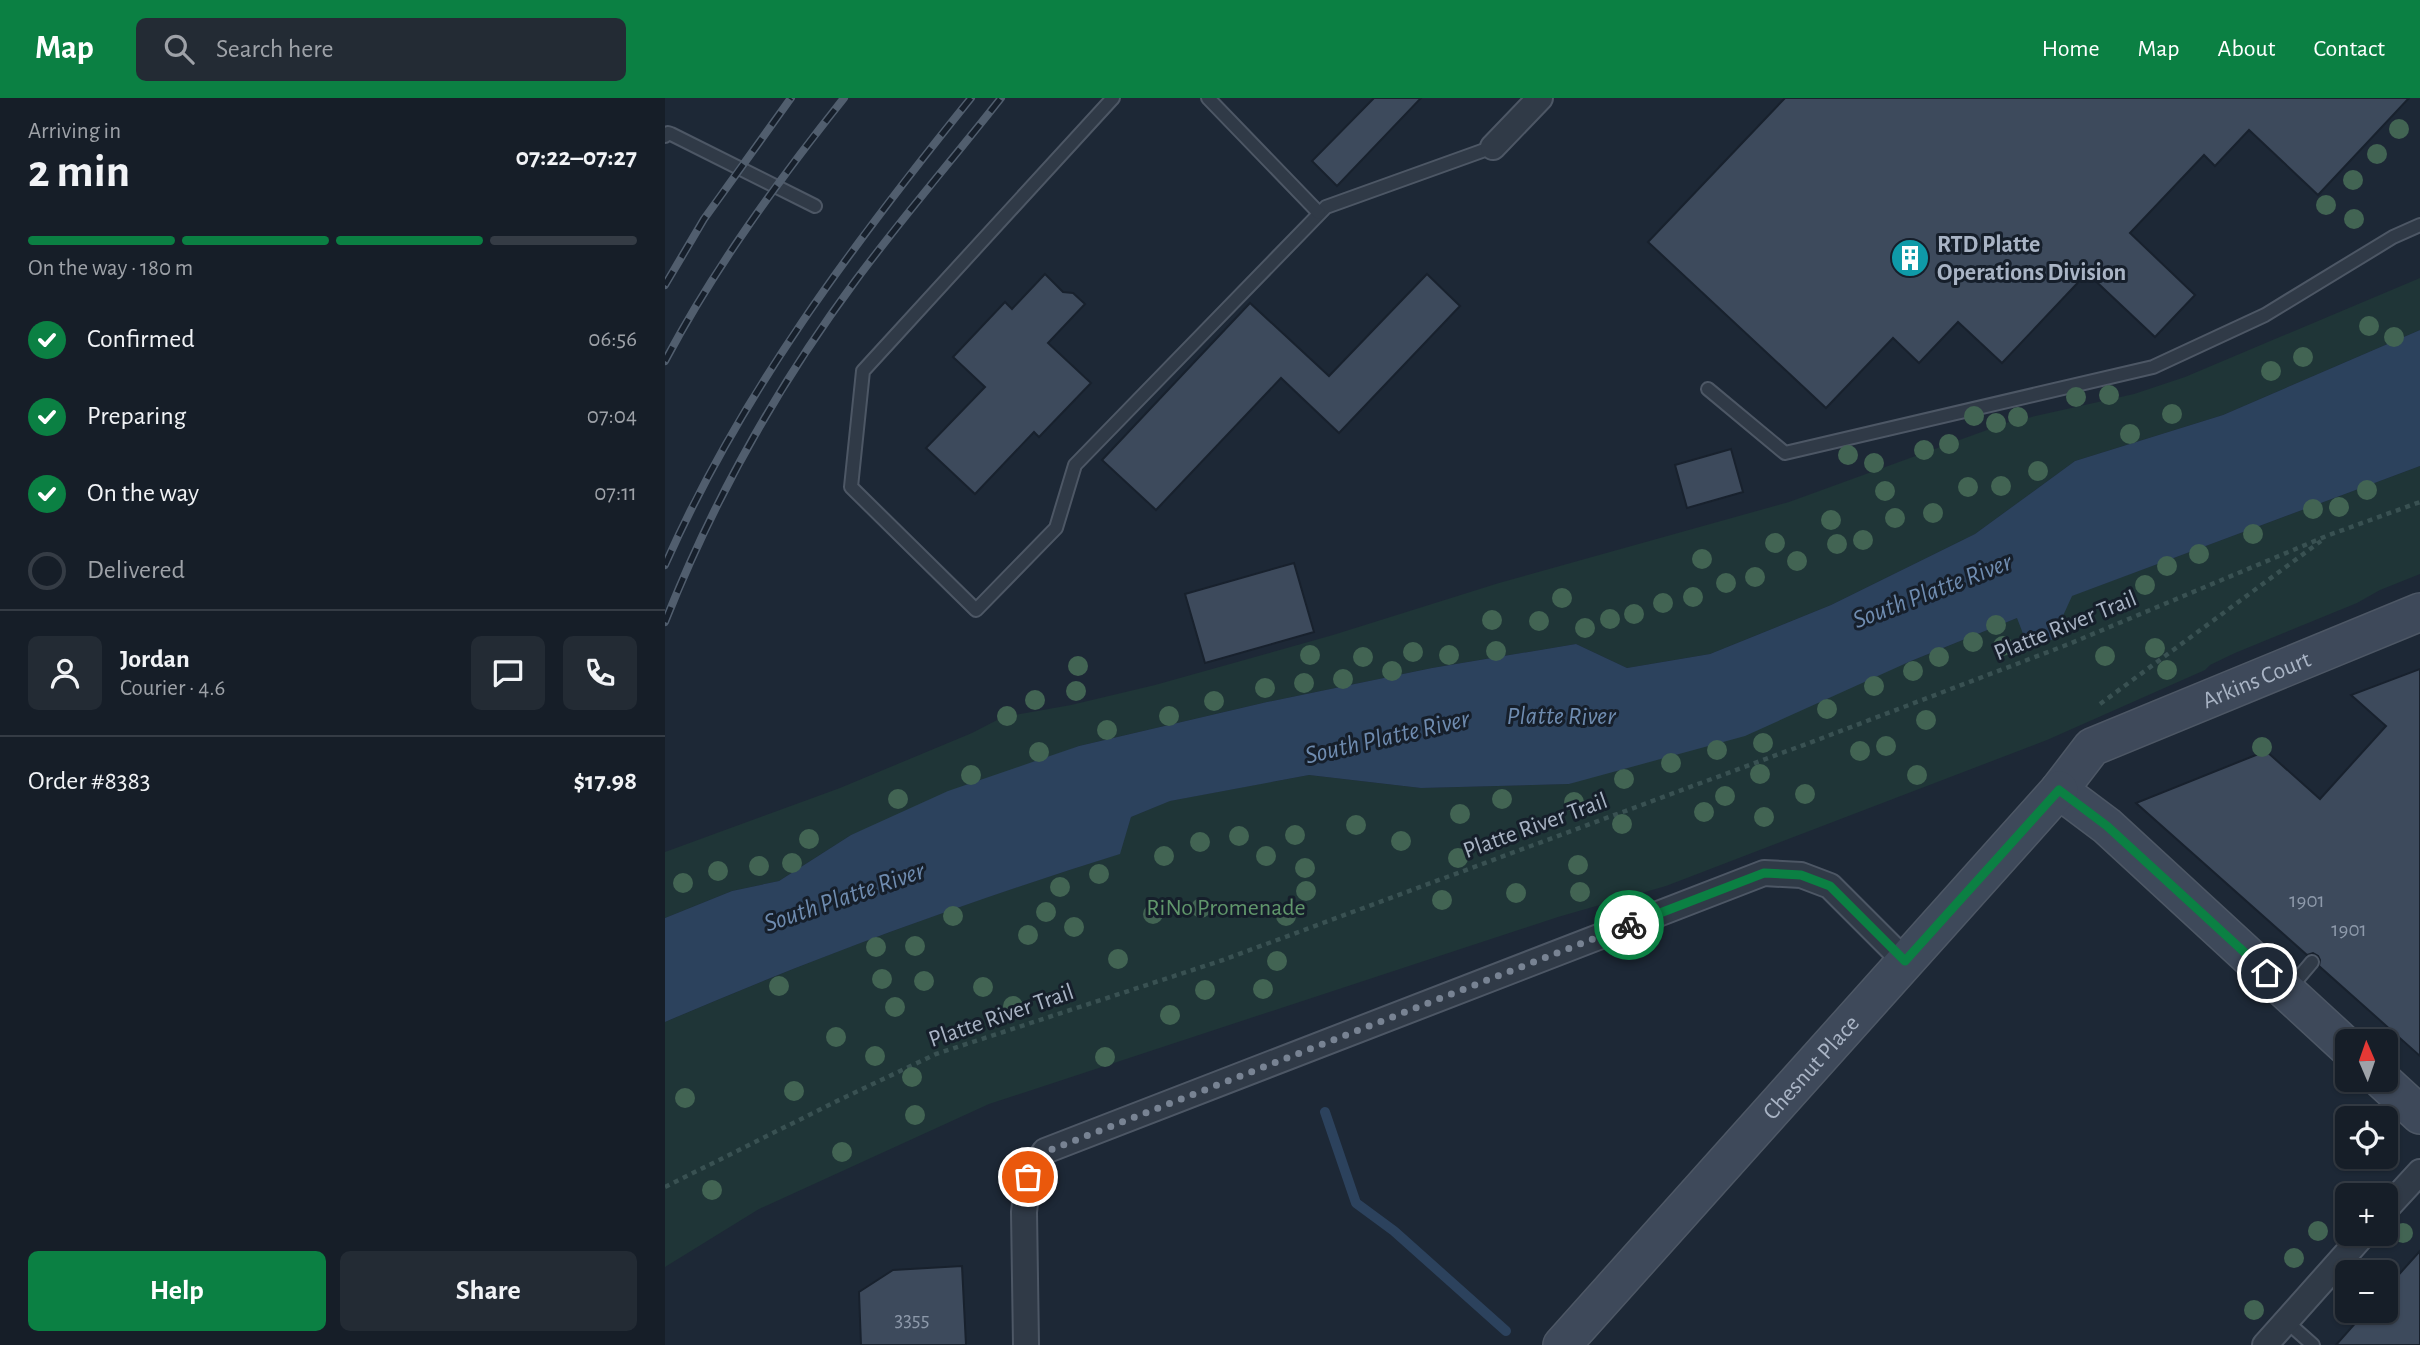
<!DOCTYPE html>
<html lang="en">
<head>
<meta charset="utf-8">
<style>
	:root { --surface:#161e28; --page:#232b34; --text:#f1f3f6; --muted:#9ea2a8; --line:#353c45; --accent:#0b8043 }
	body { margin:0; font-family:"Alegreya Sans",sans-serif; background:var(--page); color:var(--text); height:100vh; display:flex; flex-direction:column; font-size:26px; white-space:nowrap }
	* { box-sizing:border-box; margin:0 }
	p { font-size:23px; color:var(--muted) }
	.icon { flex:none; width:38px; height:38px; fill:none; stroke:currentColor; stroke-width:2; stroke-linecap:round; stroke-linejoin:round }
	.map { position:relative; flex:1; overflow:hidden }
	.panel { display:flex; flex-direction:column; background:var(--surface); width:665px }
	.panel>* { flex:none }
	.needle { width:46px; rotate:358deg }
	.fabs { position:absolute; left:1670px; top:931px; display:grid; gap:14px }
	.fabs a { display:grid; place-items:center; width:63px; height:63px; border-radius:10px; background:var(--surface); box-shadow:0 2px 5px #0004,0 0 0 2px var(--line); font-size:35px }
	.pin { position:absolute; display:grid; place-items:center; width:60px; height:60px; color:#fff; margin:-30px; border:4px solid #fff; border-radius:50%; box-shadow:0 2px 7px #0007 }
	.courier { position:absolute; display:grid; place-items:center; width:70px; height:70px; margin:-35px; border:5px solid #0b8043; border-radius:50%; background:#fff; color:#222; box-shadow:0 2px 9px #0007 }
	.headline em { font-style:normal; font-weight:700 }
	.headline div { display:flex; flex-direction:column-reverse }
	.headline { display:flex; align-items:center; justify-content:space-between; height:119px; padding:0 28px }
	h1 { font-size:46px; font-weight:700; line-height:52px }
	.bar { display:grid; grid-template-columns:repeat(4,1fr); gap:10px 7px; align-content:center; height:84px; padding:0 28px }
	.bar i { height:9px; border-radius:5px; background:var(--line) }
	.bar .current { background:var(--accent) }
	.bar p { grid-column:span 4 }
	.line { display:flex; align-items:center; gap:18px; padding:0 28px; border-top:2px solid var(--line) }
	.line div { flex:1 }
	.round { display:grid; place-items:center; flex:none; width:74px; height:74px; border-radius:10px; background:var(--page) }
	ol { padding:0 28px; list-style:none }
	li { display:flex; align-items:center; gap:21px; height:77px }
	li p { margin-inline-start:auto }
	li .icon { padding:7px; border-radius:50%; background:var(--accent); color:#fff; stroke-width:4 }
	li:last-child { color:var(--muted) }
	li i { width:38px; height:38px; border:4px solid var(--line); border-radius:50% }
	.cta { display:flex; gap:14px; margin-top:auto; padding:14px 28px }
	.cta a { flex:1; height:80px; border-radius:10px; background:var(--accent); color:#fff; font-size:28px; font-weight:700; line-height:80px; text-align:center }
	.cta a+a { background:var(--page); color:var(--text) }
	header { display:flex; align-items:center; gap:42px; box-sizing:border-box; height:98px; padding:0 35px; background:var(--accent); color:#fff }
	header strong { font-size:33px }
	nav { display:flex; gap:38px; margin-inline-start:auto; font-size:24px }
	.search { width:490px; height:63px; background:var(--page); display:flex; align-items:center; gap:18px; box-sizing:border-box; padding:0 24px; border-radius:10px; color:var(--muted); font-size:26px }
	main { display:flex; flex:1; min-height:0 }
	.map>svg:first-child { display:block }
	.green { fill:#1f3537 }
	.water { fill:#2c425d }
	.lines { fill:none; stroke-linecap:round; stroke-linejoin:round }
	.stream { stroke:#2c425d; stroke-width:10 }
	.building { fill:#3d4a5c; stroke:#18212d; stroke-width:2 }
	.lane-casing { stroke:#4d5765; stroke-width:16 }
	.street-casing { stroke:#4d5765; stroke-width:28 }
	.secondary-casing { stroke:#4d5765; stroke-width:40 }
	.path { stroke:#395152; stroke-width:4.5; stroke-dasharray:5 5; stroke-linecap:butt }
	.lane { stroke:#303a47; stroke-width:12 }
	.street { stroke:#303a47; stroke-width:24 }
	.secondary { stroke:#3e495a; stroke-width:37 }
	.rail-casing { stroke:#515e6e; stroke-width:8 }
	.rail { stroke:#161f2b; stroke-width:5; stroke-dasharray:16; stroke-linecap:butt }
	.tree { fill:#426453 }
	.done { stroke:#788393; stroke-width:7; stroke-dasharray:0 12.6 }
	.route { stroke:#0b8043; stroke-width:9 }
	.labels { text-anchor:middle; stroke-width:6; stroke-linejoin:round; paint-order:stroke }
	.number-label { font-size:21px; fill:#8e9aab }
	.poi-label { font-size:24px; font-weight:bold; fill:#a9b4c5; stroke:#161f2b; text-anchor:start }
	.street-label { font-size:24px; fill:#a9b4c5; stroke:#161f2b }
	.park-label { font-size:24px; fill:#60966b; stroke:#161f2b }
	.water-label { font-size:26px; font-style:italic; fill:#6f8cb0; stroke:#161f2b }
</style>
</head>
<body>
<header>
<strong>Map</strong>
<div class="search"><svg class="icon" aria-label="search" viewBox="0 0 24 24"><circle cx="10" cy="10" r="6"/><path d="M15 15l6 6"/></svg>Search here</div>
<nav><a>Home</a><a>Map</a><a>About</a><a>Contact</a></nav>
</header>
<main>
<section class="panel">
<div class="headline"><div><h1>2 min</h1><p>Arriving in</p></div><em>07:22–07:27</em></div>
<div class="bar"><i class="current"></i><i class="current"></i><i class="current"></i><i></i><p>On the way · 180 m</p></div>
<ol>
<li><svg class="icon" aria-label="check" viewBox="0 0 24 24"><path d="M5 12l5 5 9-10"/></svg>Confirmed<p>06:56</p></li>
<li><svg class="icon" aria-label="check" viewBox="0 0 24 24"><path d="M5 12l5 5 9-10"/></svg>Preparing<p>07:04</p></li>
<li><svg class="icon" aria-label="check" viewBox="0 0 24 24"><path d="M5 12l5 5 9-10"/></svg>On the way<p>07:11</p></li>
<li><i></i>Delivered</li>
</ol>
<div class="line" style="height:126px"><a class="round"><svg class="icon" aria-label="person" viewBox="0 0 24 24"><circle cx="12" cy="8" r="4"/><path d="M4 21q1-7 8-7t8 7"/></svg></a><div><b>Jordan</b><p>Courier · 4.6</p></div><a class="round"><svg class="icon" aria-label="chat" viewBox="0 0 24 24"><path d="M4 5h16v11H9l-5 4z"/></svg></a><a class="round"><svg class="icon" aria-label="phone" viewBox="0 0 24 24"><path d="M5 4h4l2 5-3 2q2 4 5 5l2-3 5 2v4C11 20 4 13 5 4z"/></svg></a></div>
<div class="line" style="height:91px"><div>Order #8383</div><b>$17.98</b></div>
<div class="cta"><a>Help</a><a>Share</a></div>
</section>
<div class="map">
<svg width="1755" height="1247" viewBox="0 0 1755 1247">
	<rect width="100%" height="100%" fill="#1d2836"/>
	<!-- green -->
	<g class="green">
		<polygon points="1755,180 1755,232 1558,317 1410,363 1310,436 1166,507 1045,556 962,570 911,546 767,570 602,604 414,648 186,737 114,783 67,793 0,820 0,754 175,690 307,635 338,619 406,607 490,587 668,537 834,485 1124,404 1344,324 1469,296 1520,279"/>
		<path d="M1755,368V476L1715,492L1692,505L1570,555L1545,567L1540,572L1382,642L1001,788L893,819L324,1006L94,1111L0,1169V924C148,860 301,804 454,756L466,719L504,703L644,677L756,690L904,686L1246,563L1406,498Z"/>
	</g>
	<!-- water -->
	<path class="water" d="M1755,232V368L1407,498L1387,542L1362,546L1352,520L1246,563L1080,638L904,686L756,690L644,677L505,703L466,719L455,756C301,804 148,860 0,924V820L67,793L114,783L186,737L283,693L414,648L602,604L767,570L911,546L962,570L1045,556L1166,507L1310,436L1410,363L1558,317Z"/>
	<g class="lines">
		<!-- stream -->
		<polyline class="stream" points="660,1014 691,1105 729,1133 841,1233"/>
	</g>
	<!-- building -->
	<g class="building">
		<polygon points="709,0 756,0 672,88 647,63"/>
		<polygon points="1120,0 1744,0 1653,97 1584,32 1550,68 1539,57 1465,135 1530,197 1490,239 1422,175 1337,265 1293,224 1254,265 1228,240 1161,310 983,144"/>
		<polygon points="380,176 398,194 408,195 420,206 383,245 426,285 374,339 369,334 310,396 261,350 320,289 288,259 340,204 347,211"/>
		<polygon points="762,176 795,208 674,335 616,280 491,412 437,362 585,205 664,278"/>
		<polygon points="1066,351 1078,394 1022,410 1010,367"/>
		<polygon points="629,465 649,534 540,565 520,496"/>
		<polygon points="1755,571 1755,958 1654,868 1655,862 1653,858 1648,855 1642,857 1471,705 1601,653 1655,701 1721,628 1686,597"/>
		<polygon points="1755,1153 1755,1247 1671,1247 1701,1213 1720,1213 1720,1192"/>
		<polygon points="297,1168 301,1247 196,1247 194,1194 228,1172"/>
	</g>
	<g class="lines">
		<defs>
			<g id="lane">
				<polyline points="448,0 198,273 186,389 311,512 391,430 410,367 661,109 828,49"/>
				<polyline points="543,0 654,115"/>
				<polyline points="0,38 3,35 6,36 150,108"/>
				<polyline points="1043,291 1120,355 1488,269 1600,217 1728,139 1755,127"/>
				<polyline points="1625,890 1647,864"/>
				<polyline points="1621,1223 1648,1247"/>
			</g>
			<g id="street">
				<polyline points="828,49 875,0"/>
				<polyline points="1720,1112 1755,1074"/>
				<polyline points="361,1247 359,1114 363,1079 380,1053 1099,775 1136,777 1165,788 1240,863"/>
				<polyline points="1600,1247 1699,1136"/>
			</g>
			<g id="secondary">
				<path id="s1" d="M1682,949L1442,728L1394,692L1427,649L1755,514"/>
				<polyline points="1717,982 1755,1017"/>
				<path id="s2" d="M897,1247L1394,692"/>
			</g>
		</defs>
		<!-- lane casing -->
		<use href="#lane" class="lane-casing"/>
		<!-- street casing -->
		<use href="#street" class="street-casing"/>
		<!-- secondary casing -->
		<use href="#secondary" class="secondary-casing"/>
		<!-- path -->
		<g class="path">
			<polyline points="1435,606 1656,443"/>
			<polyline points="0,1089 172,1003 271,956 558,862 1152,642 1404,546 1664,437 1755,404"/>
		</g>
		<!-- lane -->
		<use href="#lane" class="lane"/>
		<!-- street -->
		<use href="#street" class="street"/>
		<!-- secondary -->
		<use href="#secondary" class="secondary"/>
		<defs>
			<g id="rail">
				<polyline points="0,187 39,121 126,0"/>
				<path d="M0,263C50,169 113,83 179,0"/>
				<path d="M0,467C76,295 189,145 306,0"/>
				<path d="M0,524C48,403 113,287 191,182C237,120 288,61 336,0"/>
			</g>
		</defs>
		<!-- rail casing -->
		<use href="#rail" class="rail-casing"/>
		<!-- rail -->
		<use href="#rail" class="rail"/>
	</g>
	<!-- trees -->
	<g class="tree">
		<circle cx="1734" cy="31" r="10"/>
		<circle cx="1712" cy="56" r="10"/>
		<circle cx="1688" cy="82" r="10"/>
		<circle cx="1661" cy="107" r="10"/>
		<circle cx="1689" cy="121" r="10"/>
		<circle cx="1704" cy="228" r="10"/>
		<circle cx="1729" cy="239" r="10"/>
		<circle cx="1638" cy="259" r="10"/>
		<circle cx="1606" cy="273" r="10"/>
		<circle cx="1444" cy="297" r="10"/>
		<circle cx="1411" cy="299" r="10"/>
		<circle cx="1507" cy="316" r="10"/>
		<circle cx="1309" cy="318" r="10"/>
		<circle cx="1353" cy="319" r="10"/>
		<circle cx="1331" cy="325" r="10"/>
		<circle cx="1465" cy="336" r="10"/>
		<circle cx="1284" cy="346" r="10"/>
		<circle cx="1259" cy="352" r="10"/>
		<circle cx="1183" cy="357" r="10"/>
		<circle cx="1209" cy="365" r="10"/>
		<circle cx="1373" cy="373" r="10"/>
		<circle cx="1336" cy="388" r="10"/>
		<circle cx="1303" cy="389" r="10"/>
		<circle cx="1702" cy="392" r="10"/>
		<circle cx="1220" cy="393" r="10"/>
		<circle cx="1674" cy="409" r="10"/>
		<circle cx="1648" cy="411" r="10"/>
		<circle cx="1268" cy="415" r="10"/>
		<circle cx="1230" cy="420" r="10"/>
		<circle cx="1166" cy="422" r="10"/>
		<circle cx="1588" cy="436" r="10"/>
		<circle cx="1198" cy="442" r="10"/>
		<circle cx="1110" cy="445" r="10"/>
		<circle cx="1172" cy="446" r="10"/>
		<circle cx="1534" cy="456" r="10"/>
		<circle cx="1037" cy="461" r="10"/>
		<circle cx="1132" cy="463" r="10"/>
		<circle cx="1502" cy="468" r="10"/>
		<circle cx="1090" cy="479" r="10"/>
		<circle cx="1061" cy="485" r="10"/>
		<circle cx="1480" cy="487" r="10"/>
		<circle cx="1028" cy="499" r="10"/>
		<circle cx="897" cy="500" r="10"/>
		<circle cx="998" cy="505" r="10"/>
		<circle cx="969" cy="516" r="10"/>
		<circle cx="945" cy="521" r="10"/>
		<circle cx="827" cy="522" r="10"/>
		<circle cx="874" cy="523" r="10"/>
		<circle cx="1331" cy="527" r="10"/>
		<circle cx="920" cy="530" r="10"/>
		<circle cx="1308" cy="544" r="10"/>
		<circle cx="1338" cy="548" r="10"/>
		<circle cx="1490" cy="550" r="10"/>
		<circle cx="831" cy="553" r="10"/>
		<circle cx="748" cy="554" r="10"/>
		<circle cx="645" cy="557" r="10"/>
		<circle cx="784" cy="557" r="10"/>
		<circle cx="1440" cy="558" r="10"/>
		<circle cx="698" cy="559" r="10"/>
		<circle cx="1274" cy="559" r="10"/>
		<circle cx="413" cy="568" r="10"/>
		<circle cx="1502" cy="572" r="10"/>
		<circle cx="727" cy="573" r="10"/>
		<circle cx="1248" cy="573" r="10"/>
		<circle cx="678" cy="581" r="10"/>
		<circle cx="639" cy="585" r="10"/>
		<circle cx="1209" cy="588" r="10"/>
		<circle cx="600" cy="590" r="10"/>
		<circle cx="411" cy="593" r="10"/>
		<circle cx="370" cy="602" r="10"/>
		<circle cx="549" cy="603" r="10"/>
		<circle cx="1162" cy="611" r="10"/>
		<circle cx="342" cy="618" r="10"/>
		<circle cx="504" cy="618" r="10"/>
		<circle cx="1261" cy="622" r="10"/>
		<circle cx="442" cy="632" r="10"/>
		<circle cx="1098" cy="645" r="10"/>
		<circle cx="1221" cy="648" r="10"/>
		<circle cx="1597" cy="649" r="10"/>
		<circle cx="1052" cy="652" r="10"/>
		<circle cx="1195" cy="653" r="10"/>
		<circle cx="374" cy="654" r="10"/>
		<circle cx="1006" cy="665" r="10"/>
		<circle cx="1095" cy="676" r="10"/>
		<circle cx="306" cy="677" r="10"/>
		<circle cx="1252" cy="677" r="10"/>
		<circle cx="959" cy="681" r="10"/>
		<circle cx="1140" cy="696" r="10"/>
		<circle cx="1060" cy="698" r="10"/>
		<circle cx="233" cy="701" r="10"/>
		<circle cx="837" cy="701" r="10"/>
		<circle cx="909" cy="704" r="10"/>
		<circle cx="1039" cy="714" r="10"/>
		<circle cx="795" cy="716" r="10"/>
		<circle cx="1099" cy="719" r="10"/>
		<circle cx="957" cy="726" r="10"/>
		<circle cx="691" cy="727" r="10"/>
		<circle cx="630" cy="737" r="10"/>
		<circle cx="574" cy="738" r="10"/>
		<circle cx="144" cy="741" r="10"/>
		<circle cx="736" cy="743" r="10"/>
		<circle cx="535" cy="744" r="10"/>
		<circle cx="499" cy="758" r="10"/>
		<circle cx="601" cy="758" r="10"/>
		<circle cx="793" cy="760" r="10"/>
		<circle cx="127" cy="765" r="10"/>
		<circle cx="913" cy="767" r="10"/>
		<circle cx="94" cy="768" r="10"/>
		<circle cx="640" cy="770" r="10"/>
		<circle cx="53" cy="773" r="10"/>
		<circle cx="434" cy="776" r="10"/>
		<circle cx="18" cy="785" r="10"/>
		<circle cx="395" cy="789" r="10"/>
		<circle cx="641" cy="793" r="10"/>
		<circle cx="915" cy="794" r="10"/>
		<circle cx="851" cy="795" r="10"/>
		<circle cx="777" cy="802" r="10"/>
		<circle cx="536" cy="810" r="10"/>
		<circle cx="381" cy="814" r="10"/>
		<circle cx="488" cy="816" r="10"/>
		<circle cx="288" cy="818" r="10"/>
		<circle cx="621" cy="818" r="10"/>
		<circle cx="409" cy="829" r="10"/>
		<circle cx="363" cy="837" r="10"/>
		<circle cx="250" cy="848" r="10"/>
		<circle cx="211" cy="849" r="10"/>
		<circle cx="453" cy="861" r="10"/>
		<circle cx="612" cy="863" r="10"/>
		<circle cx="217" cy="881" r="10"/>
		<circle cx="259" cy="883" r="10"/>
		<circle cx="114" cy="888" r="10"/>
		<circle cx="318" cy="889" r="10"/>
		<circle cx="598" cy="891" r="10"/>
		<circle cx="540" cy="892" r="10"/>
		<circle cx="348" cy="908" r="10"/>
		<circle cx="230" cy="909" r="10"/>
		<circle cx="505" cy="917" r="10"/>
		<circle cx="171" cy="939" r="10"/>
		<circle cx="210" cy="958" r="10"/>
		<circle cx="440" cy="959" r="10"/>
		<circle cx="247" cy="979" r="10"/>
		<circle cx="129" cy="993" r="10"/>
		<circle cx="20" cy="1000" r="10"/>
		<circle cx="250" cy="1017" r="10"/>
		<circle cx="177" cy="1054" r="10"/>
		<circle cx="47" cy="1092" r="10"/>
		<circle cx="1653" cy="1133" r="10"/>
		<circle cx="1738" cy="1135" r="10"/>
		<circle cx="1629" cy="1160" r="10"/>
		<circle cx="1589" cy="1212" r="10"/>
	</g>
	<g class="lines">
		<!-- done -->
		<polyline class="done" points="363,1079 380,1054 964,827"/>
		<!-- route -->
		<polyline class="route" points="964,827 1099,775 1136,777 1165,788 1240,863 1394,692 1442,728 1602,875"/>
	</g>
	<!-- icons -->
	<defs>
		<symbol id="building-disc" viewBox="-11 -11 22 22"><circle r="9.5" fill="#0f9aa8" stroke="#161f2b"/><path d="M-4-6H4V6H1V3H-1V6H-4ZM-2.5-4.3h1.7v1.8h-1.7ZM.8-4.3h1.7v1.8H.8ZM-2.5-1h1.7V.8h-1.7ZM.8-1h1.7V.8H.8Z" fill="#fff"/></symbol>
	</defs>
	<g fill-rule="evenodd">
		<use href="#building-disc" x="1223" y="138" width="44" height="44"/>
	</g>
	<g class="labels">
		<!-- number labels -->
		<g class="number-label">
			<text x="1642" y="809">1901</text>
			<text x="1684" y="838">1901</text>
			<text x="247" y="1228">3355</text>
		</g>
		<!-- poi labels -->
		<g class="poi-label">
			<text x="1272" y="154">RTD Platte<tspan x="1272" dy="28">Operations Division</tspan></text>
		</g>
		<!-- street labels -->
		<g class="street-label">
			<text transform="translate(1400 527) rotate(-22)" y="8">Platte River Trail</text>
			<text dy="8" stroke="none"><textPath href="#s1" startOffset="618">Arkins Court</textPath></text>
			<text transform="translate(870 727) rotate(-20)" y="8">Platte River Trail</text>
			<text transform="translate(336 917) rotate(-19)" y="8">Platte River Trail</text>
			<text dy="8" stroke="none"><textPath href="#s2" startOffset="373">Chesnut Place</textPath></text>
		</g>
		<!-- park labels -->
		<g class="park-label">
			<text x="561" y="817">RiNo Promenade</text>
		</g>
		<!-- water labels -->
		<g class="water-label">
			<text transform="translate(1267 492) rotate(-21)" y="9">South Platte River</text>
			<text x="896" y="626">Platte River</text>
			<text transform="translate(722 638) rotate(-13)" y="9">South Platte River</text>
			<text transform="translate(179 798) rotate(-19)" y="9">South Platte River</text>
		</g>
	</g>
</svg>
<div class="fabs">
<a><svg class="needle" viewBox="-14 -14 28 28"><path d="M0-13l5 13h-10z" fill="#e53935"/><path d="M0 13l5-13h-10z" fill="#9ea2a8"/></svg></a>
<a><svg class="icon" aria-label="locate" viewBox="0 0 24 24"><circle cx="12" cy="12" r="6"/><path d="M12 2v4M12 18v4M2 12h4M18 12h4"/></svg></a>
<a>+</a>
<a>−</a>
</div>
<div class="pin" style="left:363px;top:1079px;background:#ea580c"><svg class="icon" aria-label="bag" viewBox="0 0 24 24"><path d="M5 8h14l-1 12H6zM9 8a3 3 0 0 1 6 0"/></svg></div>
<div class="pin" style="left:1602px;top:875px;background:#1f2937"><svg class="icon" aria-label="home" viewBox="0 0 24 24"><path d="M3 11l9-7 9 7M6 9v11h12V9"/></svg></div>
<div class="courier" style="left:964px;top:827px"><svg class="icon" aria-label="bike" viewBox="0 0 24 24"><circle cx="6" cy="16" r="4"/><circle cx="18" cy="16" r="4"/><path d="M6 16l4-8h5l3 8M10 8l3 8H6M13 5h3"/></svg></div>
</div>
</main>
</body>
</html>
